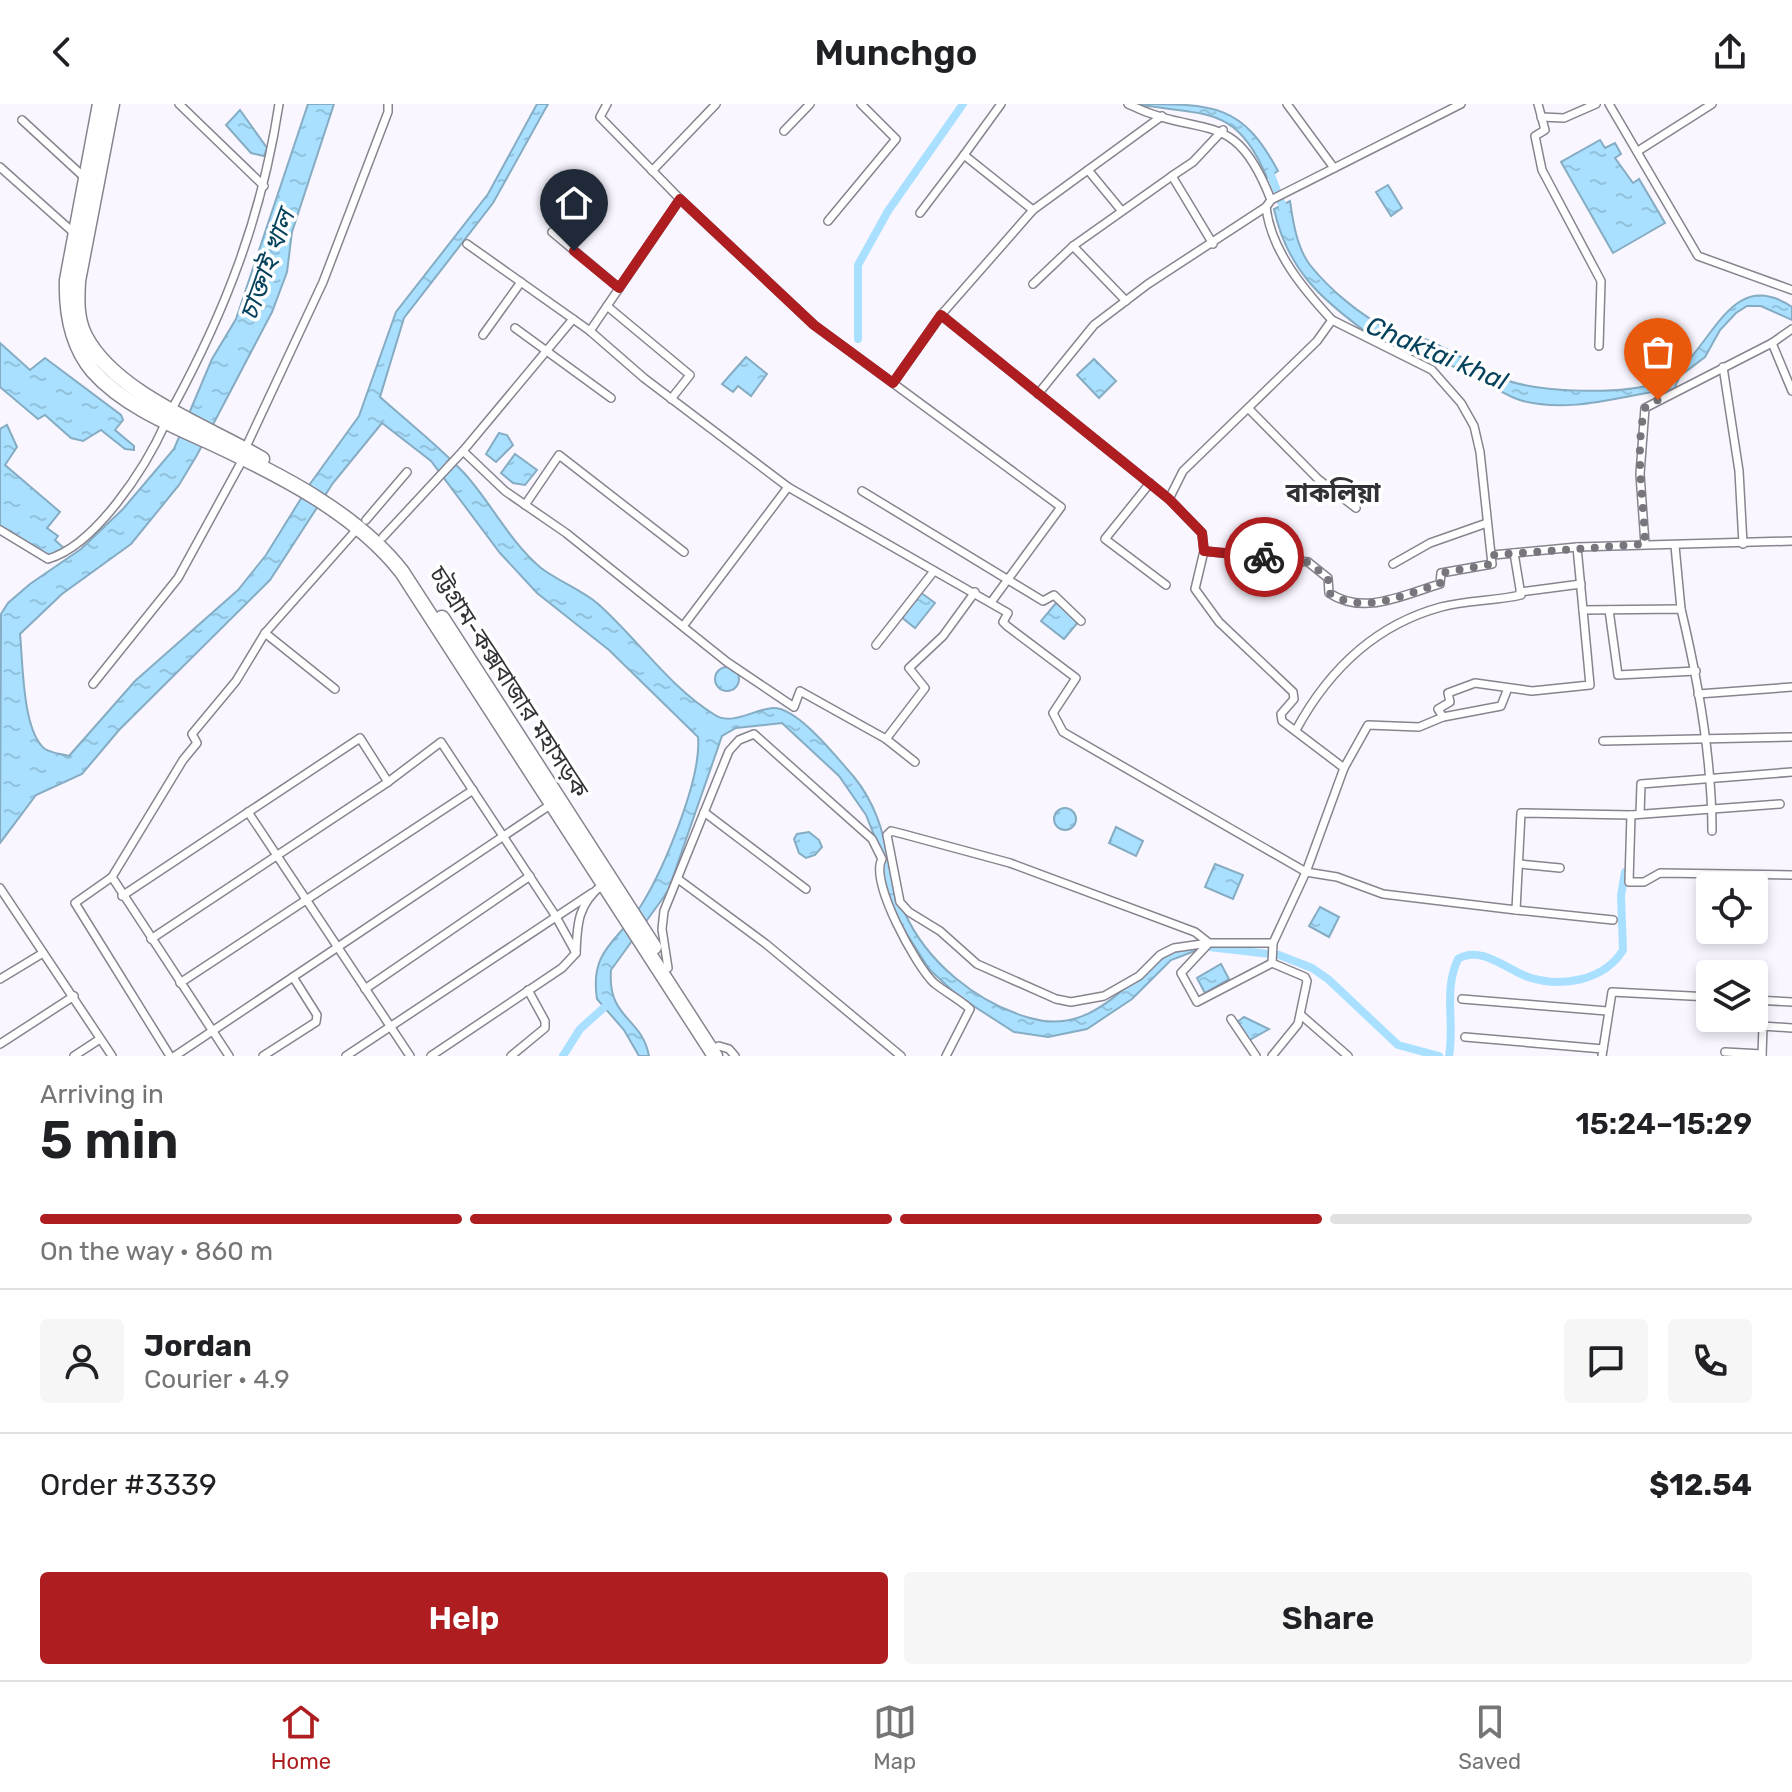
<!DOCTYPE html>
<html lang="en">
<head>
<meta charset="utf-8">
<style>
	:root { --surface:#fff; --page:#f6f6f6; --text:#202124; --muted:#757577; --line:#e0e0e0; --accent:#ae1d20 }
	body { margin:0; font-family:Rubik,"Noto Sans Bengali",sans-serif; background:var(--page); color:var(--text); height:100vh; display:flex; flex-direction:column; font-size:30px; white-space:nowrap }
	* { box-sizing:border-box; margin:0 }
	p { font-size:26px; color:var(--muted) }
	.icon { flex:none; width:44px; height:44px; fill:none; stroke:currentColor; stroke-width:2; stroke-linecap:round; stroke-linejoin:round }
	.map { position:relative; height:952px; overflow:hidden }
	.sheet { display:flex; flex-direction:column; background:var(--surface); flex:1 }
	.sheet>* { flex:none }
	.controls { position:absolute; left:1696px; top:768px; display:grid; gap:16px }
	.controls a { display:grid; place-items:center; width:72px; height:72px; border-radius:8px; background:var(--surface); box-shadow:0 4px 12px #0003; font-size:40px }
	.pin { position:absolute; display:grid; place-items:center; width:68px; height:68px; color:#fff; margin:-82px -34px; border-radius:50% 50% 50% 0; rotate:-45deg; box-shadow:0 0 8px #0007 }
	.pin .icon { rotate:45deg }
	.courier { position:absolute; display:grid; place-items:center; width:80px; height:80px; margin:-40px; border:6px solid #ae1d20; border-radius:50%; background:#fff; color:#222; box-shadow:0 2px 10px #0007 }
	.head em { font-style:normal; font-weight:600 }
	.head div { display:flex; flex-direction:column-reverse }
	.head { display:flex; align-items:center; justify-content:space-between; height:136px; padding:0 40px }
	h1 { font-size:52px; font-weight:600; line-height:60px }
	.bar { display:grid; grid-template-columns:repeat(4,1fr); gap:12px 8px; align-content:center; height:96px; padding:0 40px }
	.bar i { height:10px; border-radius:6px; background:var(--line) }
	.bar .on { background:var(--accent) }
	.bar p { grid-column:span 4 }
	.line { display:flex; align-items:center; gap:20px; padding:0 40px; border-top:2px solid var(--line) }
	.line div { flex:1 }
	.round { display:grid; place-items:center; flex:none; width:84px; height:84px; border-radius:8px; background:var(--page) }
	.primary-button { display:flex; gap:16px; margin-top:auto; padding:16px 40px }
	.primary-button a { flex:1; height:92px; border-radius:8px; background:var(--accent); color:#fff; font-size:32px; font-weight:600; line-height:92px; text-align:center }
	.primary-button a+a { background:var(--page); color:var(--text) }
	header { display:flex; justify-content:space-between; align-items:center; height:104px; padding:0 40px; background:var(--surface); font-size:36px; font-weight:600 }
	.tabs { display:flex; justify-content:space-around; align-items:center; height:112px; border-top:2px solid var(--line); background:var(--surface); font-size:22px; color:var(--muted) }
	.tabs a { display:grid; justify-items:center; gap:4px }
	.tabs .on { color:var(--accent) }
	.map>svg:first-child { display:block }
	.water { fill:url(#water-ripples); stroke:#85acc2; stroke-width:2 }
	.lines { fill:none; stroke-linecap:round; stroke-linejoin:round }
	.canal { stroke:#a9e0ff; stroke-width:8 }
	.street-casing { stroke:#87848e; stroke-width:10 }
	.highway-casing { stroke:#87848e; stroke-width:17 }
	.street { stroke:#fff; stroke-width:7 }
	.highway { stroke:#fff; stroke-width:14 }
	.done { stroke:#78767c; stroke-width:8; stroke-dasharray:0 14.4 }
	.route { stroke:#ae1d20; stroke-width:10 }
	.labels { text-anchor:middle; stroke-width:7; stroke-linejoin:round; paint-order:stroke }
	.street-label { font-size:24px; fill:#323135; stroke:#fff }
	.water-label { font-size:26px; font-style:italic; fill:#07435d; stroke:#fff }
	.neighbourhood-label { font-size:26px; font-weight:bold; fill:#323135; stroke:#fff }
</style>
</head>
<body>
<header><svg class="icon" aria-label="back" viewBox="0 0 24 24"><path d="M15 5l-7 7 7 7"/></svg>Munchgo<svg class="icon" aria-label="share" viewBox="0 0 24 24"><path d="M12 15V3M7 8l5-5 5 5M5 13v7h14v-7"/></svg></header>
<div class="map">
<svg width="1792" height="952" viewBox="0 0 1792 952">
	<defs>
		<pattern id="water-ripples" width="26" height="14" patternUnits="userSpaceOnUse" patternTransform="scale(2)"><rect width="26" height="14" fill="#a9e0ff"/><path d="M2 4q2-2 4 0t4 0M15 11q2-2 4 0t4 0" fill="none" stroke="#92c1db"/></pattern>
	</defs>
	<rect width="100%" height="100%" fill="#f9f6ff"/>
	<!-- water -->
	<g class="water">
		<path d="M308,0H334L292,128L287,168L272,208L197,351L179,381L131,440L62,490L20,530C23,557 22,627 45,645C51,649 62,650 69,652L135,577L238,486L266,451L310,380L359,312L396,208L488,90L537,0H548L493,99L404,214L380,293C408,318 439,342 465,370C492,400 509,437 541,464C558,477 580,485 597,499C637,534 669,583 715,611C732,622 755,605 773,604C798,603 838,655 854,673C889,716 885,761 904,807C926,858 977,899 1030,914C1111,938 1144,835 1200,845L1171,856L1132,895L1087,925L1048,933L1014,928L958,892L929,865L889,802L876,736L866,711L839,672L782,619L736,624L722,632L668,787L611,866C607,915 642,913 649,952H639L624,926L597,895C589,844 620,837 642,800C664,764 702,674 698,633L609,546L537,489L500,449L431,357L382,319L333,379L270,476L119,626L82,670L36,691L0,739L1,510L8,499L30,480L81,445L123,405L174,345L212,255L236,215Z"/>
		<path d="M1135,0C1215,0 1242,0 1278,67L1267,74C1237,0 1204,12 1135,0Z"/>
		<polygon points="240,6 267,44 264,52 251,49 226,21"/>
		<polygon points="1600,36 1605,44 1615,39 1621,50 1615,54 1633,79 1639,75 1665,119 1613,149 1561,58"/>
		<polygon points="1388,81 1402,104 1391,112 1376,88"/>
		<path d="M1290,97C1293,118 1297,144 1310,161C1330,186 1361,212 1390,226C1401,231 1414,230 1425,235C1451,246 1475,262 1501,274C1536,289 1621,291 1657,279C1710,262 1724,157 1792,203V216L1761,202H1747L1736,209L1720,226L1705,253L1680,272L1674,285C1625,290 1574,310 1523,297C1504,292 1486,277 1469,269C1441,256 1390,245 1366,228C1320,194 1287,165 1274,105Z"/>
		<polygon points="0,239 30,266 45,254 121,311 123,316 115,326 134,342 134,346 125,345 101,326 83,337 71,334 45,311 38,315 0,283"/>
		<polygon points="746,253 767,270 751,292 738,282 733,288 722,280"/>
		<polygon points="1094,255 1116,277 1099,294 1077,271"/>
		<polygon points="7,321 17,343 5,361 60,408 47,424 58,432 55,436 66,446 49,452 0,423 0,325"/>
		<polygon points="499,329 507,331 513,341 496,358 486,350"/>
		<polygon points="515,350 537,366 525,381 513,379 501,369"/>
		<polygon points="920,488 935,499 915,524 900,512"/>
		<polygon points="1056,499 1079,517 1064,535 1041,517"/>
		<circle cx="727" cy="575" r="12"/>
		<circle cx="1065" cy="715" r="11"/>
		<polygon points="1116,723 1143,737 1136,752 1109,739"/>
		<polygon points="809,728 819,736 822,743 815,751 806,754 799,749 794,735 797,730"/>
		<polygon points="1215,760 1243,771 1233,795 1205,783"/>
		<polygon points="1320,803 1339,813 1329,833 1309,822"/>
		<polygon points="1221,860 1229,875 1205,889 1197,874"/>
		<polygon points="1244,913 1269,925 1248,937 1237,918"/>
	</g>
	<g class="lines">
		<!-- canal -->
		<g class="canal">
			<polyline points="1271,71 1286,111"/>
			<polyline points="858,235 858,161 888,107 963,0"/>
			<polyline points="1209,843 1279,851 1312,864 1328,875 1398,941 1439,952"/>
			<polyline points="563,952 580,925 608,900"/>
			<path d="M1449,952C1455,918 1443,887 1458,855C1481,841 1506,865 1528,873C1561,884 1604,877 1623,846L1621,792L1625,768"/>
		</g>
		<defs>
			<g id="street">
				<polyline points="179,0 264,82"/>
				<polyline points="607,0 600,13 680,95 814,221 1061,403 992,497"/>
				<path d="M1128,0C1203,37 1234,0 1271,96"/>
				<polyline points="1287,0 1334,64"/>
				<polyline points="1538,0 1545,26 1535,32 1542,66 1601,177 1599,242"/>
				<polyline points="1609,0 1698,152 1792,186"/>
				<polyline points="1541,13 1564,14 1596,0"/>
				<polyline points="22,16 85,74"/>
				<polyline points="784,27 810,0"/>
				<polyline points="1638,47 1712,0"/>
				<polyline points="964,51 1001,0"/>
				<polyline points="0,63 74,129"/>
				<polyline points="1088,66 1121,106"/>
				<polyline points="652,67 716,0"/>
				<polyline points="1172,72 1193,58 1223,26"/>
				<path d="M1266,103C1271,147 1304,186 1332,216"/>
				<polyline points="920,109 964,51 1033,106"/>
				<polyline points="828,117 896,35 861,0"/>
				<polyline points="552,128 619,184"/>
				<polyline points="467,140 590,227 644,274 788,383 1008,509 1003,518 1007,522 1076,574 1053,609 1063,628 1306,768 1337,773 1383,790 1516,806 1521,709 1631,711 1780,700"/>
				<polyline points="1073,142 1126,197"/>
				<polyline points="1033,180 1073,142 1172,72 1213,140"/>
				<polyline points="607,202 690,271 671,295"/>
				<polyline points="941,211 1169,395"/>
				<polyline points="515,224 611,294"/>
				<polyline points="590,227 680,95"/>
				<polyline points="483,231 521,178"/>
				<polyline points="1772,239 1792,287"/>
				<polyline points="1723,263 1739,367 1743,440"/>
				<polyline points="893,279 941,211 1033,106 1162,12"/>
				<polyline points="1038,290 1094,221 1148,180 1266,103 1271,96 1461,0"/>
				<path d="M1248,304L1317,237L1332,216L1432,266L1461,299L1474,322L1480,348L1492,460L1441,469L1440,480C1402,491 1364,512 1329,489L1328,474L1308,458L1204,447L1202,429L1169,395L1183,367L1248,304L1318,375L1356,404"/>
				<path d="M172,305C226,206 262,112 279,0"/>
				<polyline points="245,345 323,178 388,8 388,0"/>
				<polyline points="463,347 505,387 566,429 727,558 794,603 800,587 886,635 925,584 909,564 943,532 975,488"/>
				<polyline points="1150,379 1105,435 1166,481"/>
				<polyline points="862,387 1043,497 1054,491 1081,517"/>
				<polyline points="525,401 559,351 684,448"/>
				<polyline points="366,416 407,368"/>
				<path d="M0,426L48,455C96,441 146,363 166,318"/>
				<polyline points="383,433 463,347 573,215"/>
				<polyline points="1645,440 1640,370 1645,304 1772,239 1792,225"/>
				<polyline points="1675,442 1681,505"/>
				<path d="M1577,443L1583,506L1681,505C1698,576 1712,655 1712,727"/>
				<polyline points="1204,447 1195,485 1219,518 1293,588 1294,595 1281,610 1282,617 1344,664 1306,768 1273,839 1272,859"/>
				<polyline points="1493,451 1577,443 1792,437"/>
				<polyline points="1393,460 1430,439 1487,419"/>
				<polyline points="1520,488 1581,480"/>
				<polyline points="1609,506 1618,571 1696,567"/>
				<polyline points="684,521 788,383"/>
				<polyline points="265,529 335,585"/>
				<polyline points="876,541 934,467"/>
				<polyline points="93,580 178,474 243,355"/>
				<polyline points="1698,590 1792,583"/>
				<polyline points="1443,613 1438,605 1450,598 1448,589 1475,579 1532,587 1590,581 1583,506"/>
				<path d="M1296,626C1328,567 1375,521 1441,503C1467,496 1495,497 1521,491L1514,449"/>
				<polyline points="886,635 915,658"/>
				<polyline points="1603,637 1792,633"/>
				<polyline points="1344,664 1368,621 1419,623 1443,613 1501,602 1508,584"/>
				<polyline points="248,708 410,952"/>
				<polyline points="704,708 806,785"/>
				<polyline points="1640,710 1641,680 1792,668"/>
				<polyline points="1631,711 1629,778 1644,778 1660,769 1792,771"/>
				<polyline points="1520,760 1560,764"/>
				<polyline points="112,773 229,952"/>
				<polyline points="678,775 766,840 901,952"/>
				<polyline points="0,784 112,952"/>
				<polyline points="122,792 360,634 388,678"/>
				<polyline points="1516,806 1613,816"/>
				<polyline points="151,835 388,678 441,638 555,811 576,849"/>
				<polyline points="1272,859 1197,898 1181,869 1208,840 1209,839 1195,828 1010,759 903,730 891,727 887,731 900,798 909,808 940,827 977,860 1056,895 1071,898 1104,892 1139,872 1160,851 1174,844 1209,839 1273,839"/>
				<path d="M668,864L662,825L664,807L729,647L739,636L754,630L872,735L882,755C869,777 916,862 934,879C945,888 959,895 970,905L946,952"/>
				<polyline points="0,875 43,849"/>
				<polyline points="180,879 473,686"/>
				<polyline points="365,885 530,772"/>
				<polyline points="1462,895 1607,907"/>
				<polyline points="1754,896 1792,898"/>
				<polyline points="1301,911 1348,952"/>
				<polyline points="1231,915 1256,952"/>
				<polyline points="1465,933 1603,945"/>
				<polyline points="0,940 74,892"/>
				<polyline points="711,946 719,942 729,945 735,952"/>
				<polyline points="1725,948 1762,950"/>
				<polyline points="74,952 100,935"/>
				<polyline points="170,952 75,799 112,773 183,656 197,639 192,630 236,577 265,529 358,424"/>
				<polyline points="175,952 550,701"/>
				<polyline points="263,952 316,918 317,911 293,873"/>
				<polyline points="346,952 592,789"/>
				<path d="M431,952L562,864L576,849C577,820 578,800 602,781"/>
				<polyline points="511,952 545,924 545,917 528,886"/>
				<polyline points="1272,952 1298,920 1307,877 1305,873 1272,859"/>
				<polyline points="1602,952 1612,888 1710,893"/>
				<polyline points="1762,952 1763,922 1792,924"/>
			</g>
			<g id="highway">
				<path d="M100,0L67,176C66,208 71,241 93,267C123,301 172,321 212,339C280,371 356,409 402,468L715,952"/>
				<path d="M112,0L78,177C77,196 76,214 85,232C115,290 208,323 262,355"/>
				<polyline points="442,514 654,843"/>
			</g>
		</defs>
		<!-- street casing -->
		<use href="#street" class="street-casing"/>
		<!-- highway casing -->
		<use href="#highway" class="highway-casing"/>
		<!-- street -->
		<use href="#street" class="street"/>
		<!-- highway -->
		<use href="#highway" class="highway"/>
	</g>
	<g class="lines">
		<!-- done -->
		<path class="done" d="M1264,453L1308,458L1328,474L1329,489C1365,512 1402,490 1440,480L1441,469L1492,460L1493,451L1645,440C1644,395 1634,348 1645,304L1658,296"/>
		<!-- route -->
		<polyline class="route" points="574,147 619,184 680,95 814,221 893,279 941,211 1169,395 1202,429 1204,447 1264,453"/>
	</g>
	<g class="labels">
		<!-- street labels -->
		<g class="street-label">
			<text transform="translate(509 578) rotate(57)" y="8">চট্টগ্রাম-কক্সবাজার মহাসড়ক</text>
		</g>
		<!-- water labels -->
		<g class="water-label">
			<text transform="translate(267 161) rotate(-70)" y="9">চাক্তাই খাল</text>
			<text transform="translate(1437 249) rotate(23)" y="9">Chaktai khal</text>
		</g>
		<!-- neighbourhood labels -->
		<g class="neighbourhood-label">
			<text x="1333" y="398">বাকলিয়া</text>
		</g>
	</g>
</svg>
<div class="controls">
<a><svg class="icon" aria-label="locate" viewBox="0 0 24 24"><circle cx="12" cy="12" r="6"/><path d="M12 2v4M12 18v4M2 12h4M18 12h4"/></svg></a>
<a><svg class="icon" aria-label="layers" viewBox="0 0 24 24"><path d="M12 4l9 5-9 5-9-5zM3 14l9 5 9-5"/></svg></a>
</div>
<div class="pin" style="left:1658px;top:296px;background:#ea580c"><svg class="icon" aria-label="bag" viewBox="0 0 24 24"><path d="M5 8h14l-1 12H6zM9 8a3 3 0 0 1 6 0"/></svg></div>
<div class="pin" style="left:574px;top:147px;background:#1f2937"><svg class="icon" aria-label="home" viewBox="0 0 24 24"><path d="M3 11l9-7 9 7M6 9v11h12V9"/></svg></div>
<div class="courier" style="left:1264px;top:453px"><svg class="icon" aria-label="bike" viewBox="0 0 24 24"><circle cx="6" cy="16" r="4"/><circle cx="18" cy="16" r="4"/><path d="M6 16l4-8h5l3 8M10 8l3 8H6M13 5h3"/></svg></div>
</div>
<section class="sheet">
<div class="head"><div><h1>5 min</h1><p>Arriving in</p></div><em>15:24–15:29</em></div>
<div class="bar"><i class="on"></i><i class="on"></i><i class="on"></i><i></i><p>On the way · 860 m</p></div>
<div class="line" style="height:144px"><a class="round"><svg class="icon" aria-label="person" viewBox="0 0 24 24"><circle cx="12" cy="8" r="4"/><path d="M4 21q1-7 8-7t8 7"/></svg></a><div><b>Jordan</b><p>Courier · 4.9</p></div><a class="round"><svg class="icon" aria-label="chat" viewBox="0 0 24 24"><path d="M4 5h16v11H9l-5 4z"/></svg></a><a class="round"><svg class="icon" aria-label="phone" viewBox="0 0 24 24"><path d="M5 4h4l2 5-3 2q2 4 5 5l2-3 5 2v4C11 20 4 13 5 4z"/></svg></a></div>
<div class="line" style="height:104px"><div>Order #3339</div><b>$12.54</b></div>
<div class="primary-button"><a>Help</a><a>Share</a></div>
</section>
<nav class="tabs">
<a class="on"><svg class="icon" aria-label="home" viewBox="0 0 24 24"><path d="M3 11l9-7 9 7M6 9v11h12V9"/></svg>Home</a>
<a><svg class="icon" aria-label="map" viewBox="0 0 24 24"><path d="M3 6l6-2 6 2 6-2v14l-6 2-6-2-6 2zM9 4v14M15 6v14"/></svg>Map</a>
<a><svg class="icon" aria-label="saved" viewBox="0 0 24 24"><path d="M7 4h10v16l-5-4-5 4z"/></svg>Saved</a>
</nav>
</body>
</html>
